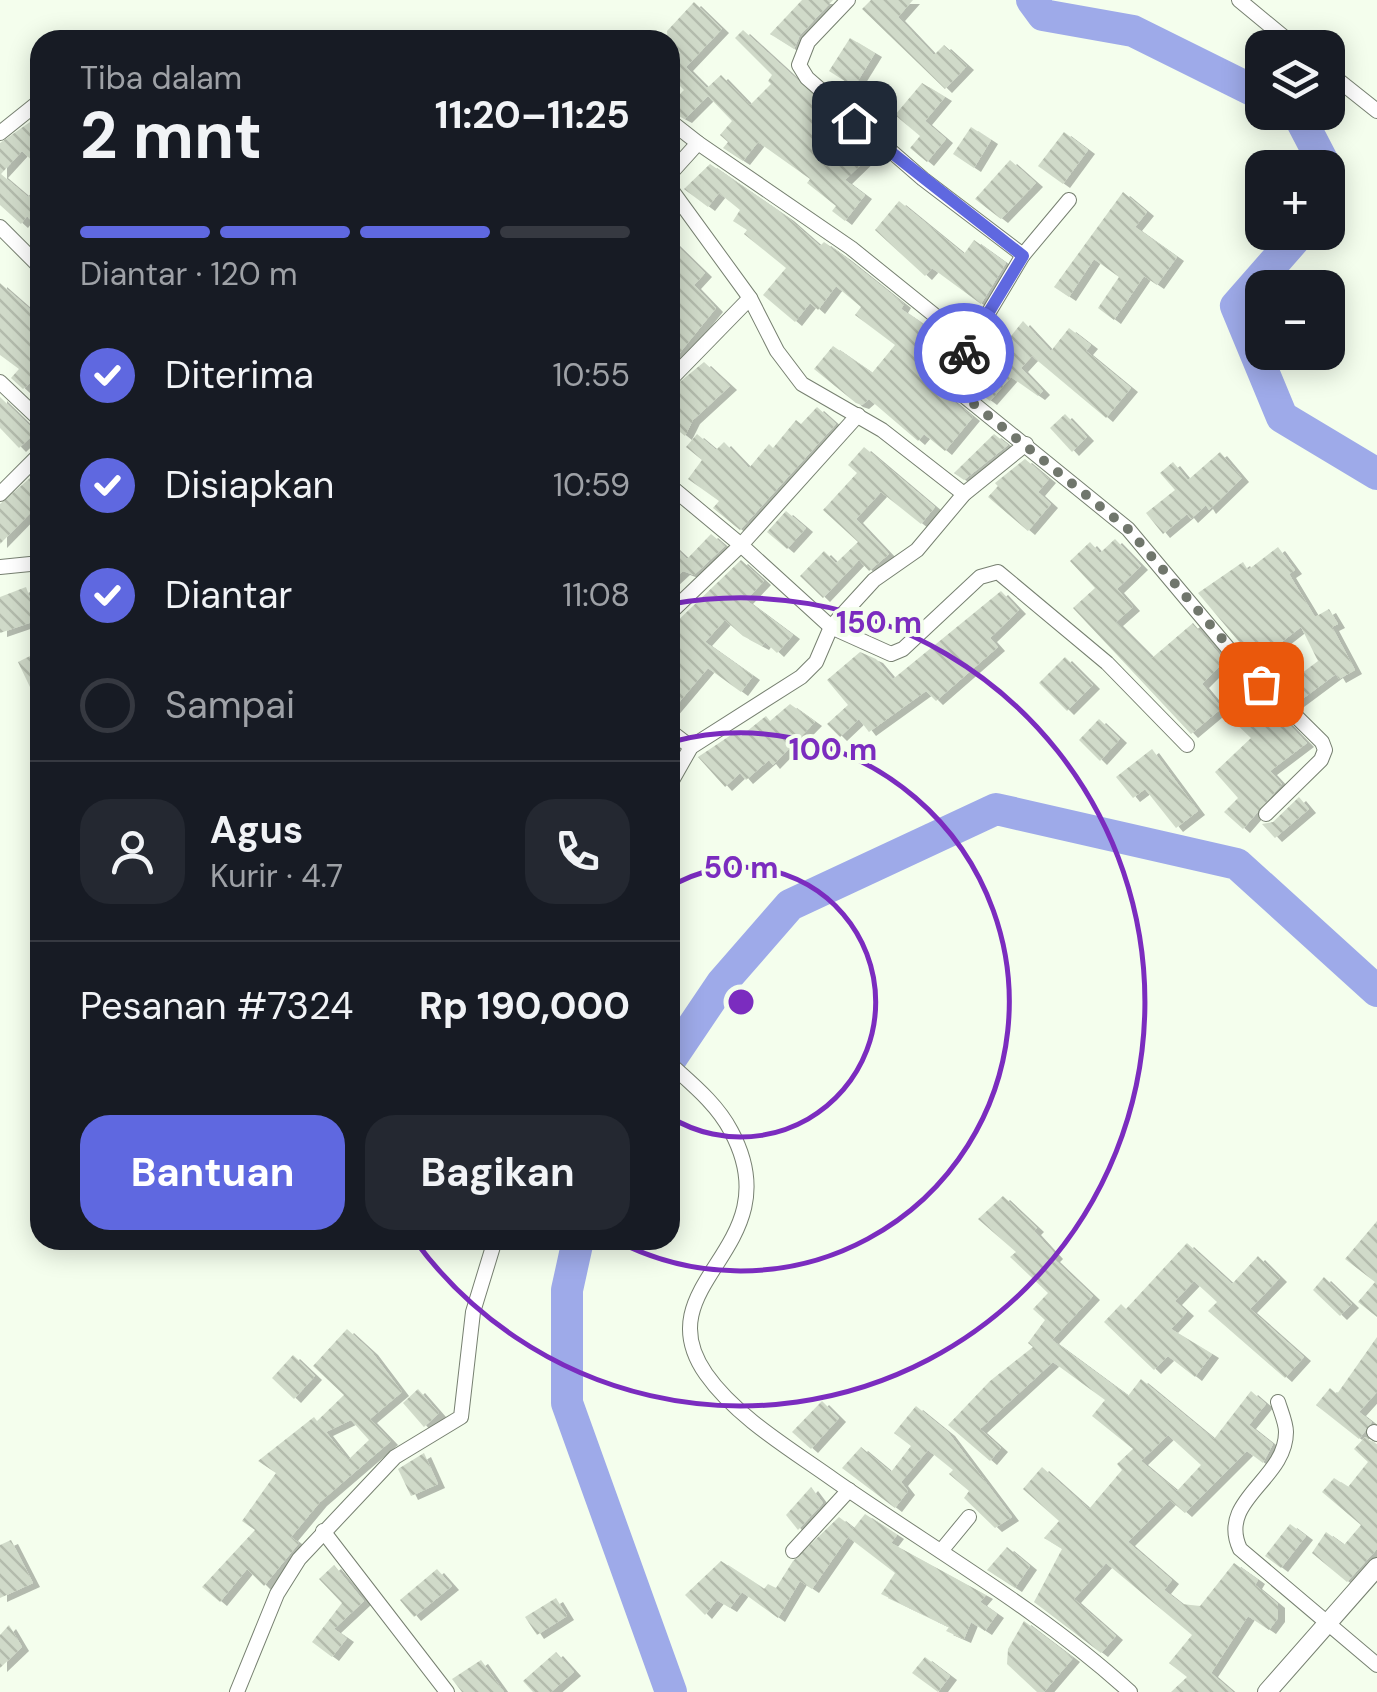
<!DOCTYPE html>
<html lang="id">
<head>
<meta charset="utf-8">
<style>
	:root { --surface:#171b24; --page:#242831; --text:#f1f3f6; --muted:#9ea1a6; --line:#363941; --accent:#5f68e0 }
	body { margin:0; font-family:"DM Sans",sans-serif; background:var(--page); color:var(--text); height:100vh; display:flex; flex-direction:column; font-size:38px; white-space:nowrap }
	* { box-sizing:border-box; margin:0 }
	p { font-size:32px; color:var(--muted) }
	.icon { flex:none; width:55px; height:55px; fill:none; stroke:currentColor; stroke-width:2; stroke-linecap:round; stroke-linejoin:round }
	.map { position:relative; flex:1; overflow:hidden }
	.details { position:absolute; left:30px; top:30px; width:650px; height:1220px; display:flex; flex-direction:column; background:var(--surface); border-radius:30px; box-shadow:0 5px 25px #0003 }
	.details>* { flex:none }
	.controls { position:absolute; left:1245px; top:30px; display:grid; gap:20px }
	.controls a { display:grid; place-items:center; width:100px; height:100px; border-radius:20px; background:var(--surface); box-shadow:0 5px 25px #0003; font-size:50px }
	.pin { position:absolute; display:grid; place-items:center; width:85px; height:85px; color:#fff; margin:-42px; border-radius:20px; box-shadow:0 5px 15px #0006 }
	.courier { position:absolute; display:grid; place-items:center; width:100px; height:100px; margin:-50px; border:8px solid #5f68e0; border-radius:50%; background:#fff; color:#222; box-shadow:0 2px 12px #0007 }
	.summary em { font-style:normal; font-weight:700 }
	.summary div { display:flex; flex-direction:column-reverse }
	.summary { display:flex; align-items:center; justify-content:space-between; height:170px; padding:0 50px }
	h1 { font-size:65px; font-weight:700; line-height:75px }
	.bar { display:grid; grid-template-columns:repeat(4,1fr); gap:15px 10px; align-content:center; height:120px; padding:0 50px }
	.bar i { height:12px; border-radius:8px; background:var(--line) }
	.bar .on { background:var(--accent) }
	.bar p { grid-column:span 4 }
	.line { display:flex; align-items:center; gap:25px; padding:0 50px; border-top:2px solid var(--line) }
	.line div { flex:1 }
	.round { display:grid; place-items:center; flex:none; width:105px; height:105px; border-radius:30px; background:var(--page) }
	ol { padding:0 50px; list-style:none }
	li { display:flex; align-items:center; gap:30px; height:110px }
	li p { margin-inline-start:auto }
	li .icon { padding:10px; border-radius:50%; background:var(--accent); color:#fff; stroke-width:4 }
	li:last-child { color:var(--muted) }
	li i { width:55px; height:55px; border:5px solid var(--line); border-radius:50% }
	.cta { display:flex; gap:20px; margin-top:auto; padding:20px 50px }
	.cta a { flex:1; height:115px; border-radius:30px; background:var(--accent); color:#fff; font-size:40px; font-weight:700; line-height:115px; text-align:center }
	.cta a+a { background:var(--page); color:var(--text) }
	.map>svg:first-child { display:block }
	.lines { fill:none; stroke-linecap:round; stroke-linejoin:round }
	.river { stroke:#9eaae9; stroke-width:32 }
	.building { fill:url(#building-back-hatch); fill-rule:evenodd; filter:url(#shadow) }
	.minor-casing { stroke:#778071; stroke-width:16 }
	.tertiary-casing { stroke:#778071; stroke-width:20 }
	.minor { stroke:#fff; stroke-width:14 }
	.tertiary { stroke:#fff; stroke-width:18 }
	.done { stroke:#70766c; stroke-width:10; stroke-dasharray:0 18 }
	.route { stroke:#5f68e0; stroke-width:12 }
	.ring { fill:none; stroke:#7b2cbf; stroke-width:5 }
	.centre { fill:#7b2cbf; stroke:#f4feed; stroke-width:5 }
	.ring-label { font-size:30px; text-anchor:middle; font-weight:bold; fill:#7b2cbf; stroke:#f4feed; stroke-width:8; stroke-linejoin:round; paint-order:stroke }
</style>
</head>
<body>
<div class="map">
<svg width="1377" height="1692" viewBox="0 0 1377 1692">
	<defs>
		<pattern id="building-back-hatch" width="6" height="6" patternUnits="userSpaceOnUse" patternTransform="scale(2.5)"><rect width="6" height="6" fill="#d0dac9"/><path d="M-1 5l2 2M0 0l6 6M5-1l2 2" fill="none" stroke="#b3bbac"/></pattern>
		<filter id="shadow"><feDropShadow dx="7" dy="4" stdDeviation="0" flood-color="#0004"/></filter>
	</defs>
	<rect width="100%" height="100%" fill="#f4feed"/>
	<g class="lines">
		<!-- river -->
		<g class="river">
			<polyline points="1032,0 1043,15 1133,31 1262,95"/>
			<polyline points="1297,112 1323,162 1321,168"/>
			<polyline points="1301,232 1236,306 1282,417 1377,474"/>
			<polyline points="670,1060 722,983 790,905 996,809 1237,864 1377,991"/>
			<polyline points="578,1240 567,1290 567,1403 671,1692"/>
		</g>
	</g>
	<!-- building -->
	<g class="building">
		<polygon points="802,0 833,0 800,35 794,49 770,34"/>
		<polygon points="871,0 913,0 898,17 934,55 944,45 967,66 945,89 862,9"/>
		<polygon points="694,2 722,29 686,67 707,88 721,75 750,105 771,84 768,81 772,75 735,38 743,30 875,151 845,180 865,195 845,221 832,211 836,206 807,183 810,179 758,142 743,161 723,148 728,142 720,135 732,121 708,96 685,119 670,111 670,104 684,90 670,76 667,31"/>
		<polygon points="850,38 875,53 854,87 829,71"/>
		<polygon points="922,83 945,97 925,121 946,139 927,162 910,148 920,136 895,115"/>
		<polygon points="40,115 40,168 22,151 1,174 28,197 40,182 40,230 27,216 21,224 0,205 0,143"/>
		<polygon points="971,127 991,140 974,168 953,154"/>
		<polygon points="1064,132 1088,150 1063,184 1038,166"/>
		<polygon points="1010,160 1036,183 1001,219 975,199"/>
		<polygon points="710,164 787,217 820,246 824,242 845,257 904,304 901,309 946,340 927,367 946,395 973,417 945,451 924,434 918,441 869,399 862,405 856,403 814,369 833,346 872,373 895,345 855,315 861,307 836,286 818,310 810,303 795,322 763,295 786,268 744,234 747,230 733,221 740,210 719,193 708,207 684,189"/>
		<polygon points="1123,192 1147,212 1135,227 1177,257 1157,285 1144,276 1114,320 1098,308 1119,277 1094,259 1069,297 1054,287"/>
		<polygon points="899,201 964,254 974,240 1006,263 981,304 932,268 925,276 875,230"/>
		<polygon points="670,239 705,273 694,285 716,308 670,365"/>
		<polygon points="0,283 40,318 40,394 30,383 23,389 11,378 19,369 0,355"/>
		<polygon points="1023,321 1051,351 1069,328 1091,345 1086,351 1131,388 1106,418 1032,356 1021,368 1043,391 1038,396 1011,377 990,401 962,380 978,357 988,365"/>
		<polygon points="704,362 730,386 693,420 685,436 670,424 670,390"/>
		<polygon points="0,397 36,432 19,448 0,428"/>
		<polygon points="817,407 836,424 740,530 713,508 719,501 688,479 702,460 686,447 697,434 716,450 724,442 749,468 769,444 773,448 796,420 801,424"/>
		<polygon points="1065,414 1087,437 1072,452 1050,428"/>
		<polygon points="994,434 1008,445 964,480 954,473"/>
		<polygon points="864,447 935,507 921,524 881,492 856,519 889,554 869,571 859,560 823,598 800,576 824,551 836,563 858,542 823,510 857,473 848,465"/>
		<polygon points="1220,452 1242,478 1209,510 1206,505 1191,519 1187,514 1163,534 1146,513 1175,490 1160,473 1173,462 1188,480"/>
		<polygon points="1025,459 1049,479 1038,492 1051,504 1028,531 988,497 998,486 995,483"/>
		<polygon points="37,472 40,503 0,544 0,504"/>
		<polygon points="786,511 806,528 787,549 767,532"/>
		<polygon points="711,534 725,546 694,575 683,571 670,583 670,543 687,559"/>
		<polygon points="1115,539 1141,566 1117,589 1133,607 1116,622 1152,658 1193,623 1225,661 1202,684 1222,708 1191,734 1073,608 1095,588 1070,561 1090,542 1100,553"/>
		<polygon points="1278,547 1295,570 1289,574 1315,617 1329,609 1338,624 1332,627 1355,670 1339,679 1336,674 1297,703 1282,688 1318,661 1301,627 1256,662 1198,593 1243,562 1248,570"/>
		<polygon points="741,560 764,581 746,600 793,635 777,653 765,642 762,646 743,636 725,620 705,642 753,676 741,692 708,668 670,713 670,628"/>
		<polygon points="26,587 38,620 0,633 0,597"/>
		<polygon points="1001,591 1019,610 990,638 998,647 936,701 926,691 869,732 859,719 840,737 827,724 848,705 827,680 860,652 876,659 893,679"/>
		<polygon points="40,651 40,708 18,662"/>
		<polygon points="1065,657 1093,685 1067,711 1039,683"/>
		<polygon points="1257,692 1307,743 1270,771 1282,784 1243,829 1224,812 1238,798 1215,772 1251,738 1231,719"/>
		<polygon points="790,704 815,722 773,765 769,760 746,780 740,773 725,787 698,757 737,731 741,736 766,716 770,721"/>
		<polygon points="1099,719 1120,739 1100,761 1079,740"/>
		<polygon points="1152,749 1198,811 1176,828 1145,789 1133,798 1116,777"/>
		<polygon points="1299,797 1309,809 1275,838 1262,824 1273,822"/>
		<path d="M1003,1196L1037,1228L1034,1231L1056,1255L1053,1258L1093,1296L1052,1340L1128,1396L1141,1379L1214,1439L1251,1391L1266,1404L1249,1425L1273,1444L1263,1463L1247,1451L1185,1513L1170,1500L1128,1542L1172,1580L1164,1590L1182,1604L1200,1606L1234,1563L1258,1580L1255,1585L1278,1604V1618L1269,1630L1248,1616L1211,1673L1233,1692H1171L1187,1677L1169,1663L1192,1635L1106,1563L1074,1599L1116,1636L1101,1653L1034,1602L1062,1549L1044,1538L1059,1521L1023,1489L1042,1467L1089,1509L1122,1470L1117,1464L1133,1449L1092,1416L1105,1400L1053,1362L980,1429L1001,1448L990,1461L948,1425L990,1381L1033,1347L1028,1343L1045,1320L1033,1309L1048,1293L1010,1257L1016,1252L978,1219ZM1168,1435L1201,1465L1177,1491L1141,1461Z"/>
		<polygon points="1377,1221 1377,1317 1358,1302 1375,1282 1345,1259"/>
		<polygon points="1187,1243 1232,1284 1258,1256 1280,1278 1250,1309 1304,1357 1285,1378 1208,1311 1217,1302 1194,1281 1175,1301 1187,1312 1171,1329 1212,1354 1195,1377 1168,1356 1154,1370 1104,1322 1121,1304 1126,1309"/>
		<polygon points="1324,1277 1352,1304 1340,1316 1313,1290"/>
		<path d="M347,1329L371,1351L402,1392L370,1419L391,1441L320,1502L291,1537L299,1543L264,1586L247,1569L220,1602L202,1587L255,1530L242,1521L276,1473L258,1461L314,1417L317,1421L344,1395L313,1366ZM351,1420L369,1440L348,1460L326,1432Z"/>
		<polygon points="1377,1337 1377,1392 1359,1412 1372,1422 1359,1439 1316,1405 1330,1388 1337,1394"/>
		<polygon points="293,1355 315,1376 294,1399 272,1378"/>
		<polygon points="418,1389 439,1413 424,1427 403,1403"/>
		<polygon points="822,1401 839,1418 811,1449 792,1432"/>
		<polygon points="916,1406 948,1432 1012,1517 995,1528 964,1498 969,1491 949,1474 953,1470 928,1450 901,1482 908,1491 895,1508 842,1468 861,1447 891,1472 911,1446 894,1433"/>
		<polygon points="1365,1437 1377,1445 1377,1549 1347,1582 1312,1553 1326,1532 1344,1545 1361,1525 1322,1492 1334,1478 1348,1487 1368,1462 1354,1449"/>
		<polygon points="424,1453 438,1484 411,1496 398,1469"/>
		<polygon points="811,1487 823,1503 798,1530 786,1515"/>
		<polygon points="865,1514 897,1535 891,1543 986,1595 980,1602 997,1614 985,1631 971,1622 964,1639 946,1631 949,1627 881,1594 895,1573 848,1537 812,1589 800,1581 778,1618 742,1592 730,1608 717,1600 705,1615 685,1595 721,1561 764,1589 768,1584 776,1588 793,1561 839,1517 853,1528 850,1533"/>
		<polygon points="1290,1524 1306,1536 1281,1568 1265,1556"/>
		<polygon points="11,1540 33,1583 0,1598 0,1545"/>
		<polygon points="1007,1547 1030,1566 1015,1588 987,1570"/>
		<polygon points="334,1565 364,1601 334,1629 347,1638 332,1657 312,1642 342,1603 319,1579"/>
		<polygon points="437,1569 452,1586 414,1617 400,1600"/>
		<polygon points="556,1598 567,1616 537,1635 525,1617"/>
		<polygon points="1024,1621 1073,1658 1044,1692 1037,1692 1007,1664 1008,1649"/>
		<polygon points="9,1625 22,1647 0,1668 0,1635"/>
		<polygon points="556,1652 574,1672 551,1692 533,1692 523,1681"/>
		<polygon points="925,1657 950,1676 938,1692 912,1673"/>
		<polygon points="481,1660 504,1692 462,1692 452,1679"/>
	</g>
	<g class="lines">
		<defs>
			<g id="minor">
				<polyline points="848,0 808,42 799,65 807,78 923,179 1023,255"/>
				<polyline points="1239,0 1297,48"/>
				<polyline points="1328,72 1377,111"/>
				<polyline points="670,121 698,143"/>
				<polyline points="0,133 40,101"/>
				<polyline points="670,174 698,143 851,248 964,339 966,352 945,369 953,387 1128,529 1232,653 1322,742 1325,750 1321,760 1266,814"/>
				<polyline points="670,188 750,298 777,351 802,384 882,430 964,494"/>
				<polyline points="0,227 40,267"/>
				<polyline points="968,347 1023,255 1069,200"/>
				<polyline points="670,380 750,298"/>
				<polyline points="0,382 40,420"/>
				<polyline points="858,415 741,545 831,627 891,654 903,649 980,577 998,572 1107,663 1187,745"/>
				<polyline points="670,486 741,545 670,613"/>
				<polyline points="0,494 40,454"/>
				<polyline points="0,567 40,563"/>
				<polyline points="670,731 691,747"/>
				<polyline points="670,784 691,747 801,677 816,662 831,627 874,580 917,550 964,494 1026,444"/>
				<path d="M670,1064C692,1084 717,1104 731,1131C794,1248 642,1282 706,1374C736,1417 792,1450 834,1480C933,1549 1040,1610 1130,1692"/>
				<path d="M1278,1402C1281,1412 1286,1423 1286,1432C1286,1480 1217,1500 1240,1549L1377,1665"/>
				<polyline points="1374,1432 1377,1434"/>
				<polyline points="323,1531 447,1692"/>
				<polyline points="793,1551 849,1490"/>
				<polyline points="941,1551 969,1517"/>
				<polyline points="237,1692 277,1594 299,1559 395,1457 461,1417 473,1312 495,1240"/>
			</g>
			<polyline id="tertiary" points="1267,1692 1377,1567"/>
		</defs>
		<!-- minor casing -->
		<use href="#minor" class="minor-casing"/>
		<!-- tertiary casing -->
		<use href="#tertiary" class="tertiary-casing"/>
		<!-- minor -->
		<use href="#minor" class="minor"/>
		<!-- tertiary -->
		<use href="#tertiary" class="tertiary"/>
	</g>
	<g class="lines">
		<!-- done -->
		<polyline class="done" points="964,353 945,368 953,387 1128,529 1261,684"/>
		<!-- route -->
		<polyline class="route" points="854,123 1023,256 964,353"/>
	</g>
	<!-- distance rings -->
	<g class="ring">
		<path d="M670 887A135 135 0 1 1 670 1117"/>
		<path d="M671 742A269 269 0 1 1 617 1241"/>
		<path d="M671 604A404 404 0 1 1 416 1242"/>
	</g>
	<circle cx="741" cy="1002" r="15" class="centre"/>
	<g class="ring-label">
		<text x="879" y="633">150 m</text>
		<text x="833" y="760">100 m</text>
		<text x="741" y="878">50 m</text>
	</g>
</svg>
<div class="controls">
<a><svg class="icon" aria-label="layers" viewBox="0 0 24 24"><path d="M12 4l9 5-9 5-9-5zM3 14l9 5 9-5"/></svg></a>
<a>+</a>
<a>−</a>
</div>
<div class="pin" style="left:1261px;top:684px;background:#ea580c"><svg class="icon" aria-label="bag" viewBox="0 0 24 24"><path d="M5 8h14l-1 12H6zM9 8a3 3 0 0 1 6 0"/></svg></div>
<div class="pin" style="left:854px;top:123px;background:#1f2937"><svg class="icon" aria-label="home" viewBox="0 0 24 24"><path d="M3 11l9-7 9 7M6 9v11h12V9"/></svg></div>
<div class="courier" style="left:964px;top:353px"><svg class="icon" aria-label="bike" viewBox="0 0 24 24"><circle cx="6" cy="16" r="4"/><circle cx="18" cy="16" r="4"/><path d="M6 16l4-8h5l3 8M10 8l3 8H6M13 5h3"/></svg></div>
<section class="details">
<div class="summary"><div><h1>2 mnt</h1><p>Tiba dalam</p></div><em>11:20–11:25</em></div>
<div class="bar"><i class="on"></i><i class="on"></i><i class="on"></i><i></i><p>Diantar · 120 m</p></div>
<ol>
<li><svg class="icon" aria-label="check" viewBox="0 0 24 24"><path d="M5 12l5 5 9-10"/></svg>Diterima<p>10:55</p></li>
<li><svg class="icon" aria-label="check" viewBox="0 0 24 24"><path d="M5 12l5 5 9-10"/></svg>Disiapkan<p>10:59</p></li>
<li><svg class="icon" aria-label="check" viewBox="0 0 24 24"><path d="M5 12l5 5 9-10"/></svg>Diantar<p>11:08</p></li>
<li><i></i>Sampai</li>
</ol>
<div class="line" style="height:180px"><a class="round"><svg class="icon" aria-label="person" viewBox="0 0 24 24"><circle cx="12" cy="8" r="4"/><path d="M4 21q1-7 8-7t8 7"/></svg></a><div><b>Agus</b><p>Kurir · 4.7</p></div><a class="round"><svg class="icon" aria-label="phone" viewBox="0 0 24 24"><path d="M5 4h4l2 5-3 2q2 4 5 5l2-3 5 2v4C11 20 4 13 5 4z"/></svg></a></div>
<div class="line" style="height:130px"><div>Pesanan #7324</div><b>Rp 190,000</b></div>
<div class="cta"><a>Bantuan</a><a>Bagikan</a></div>
</section>
</div>
</body>
</html>
